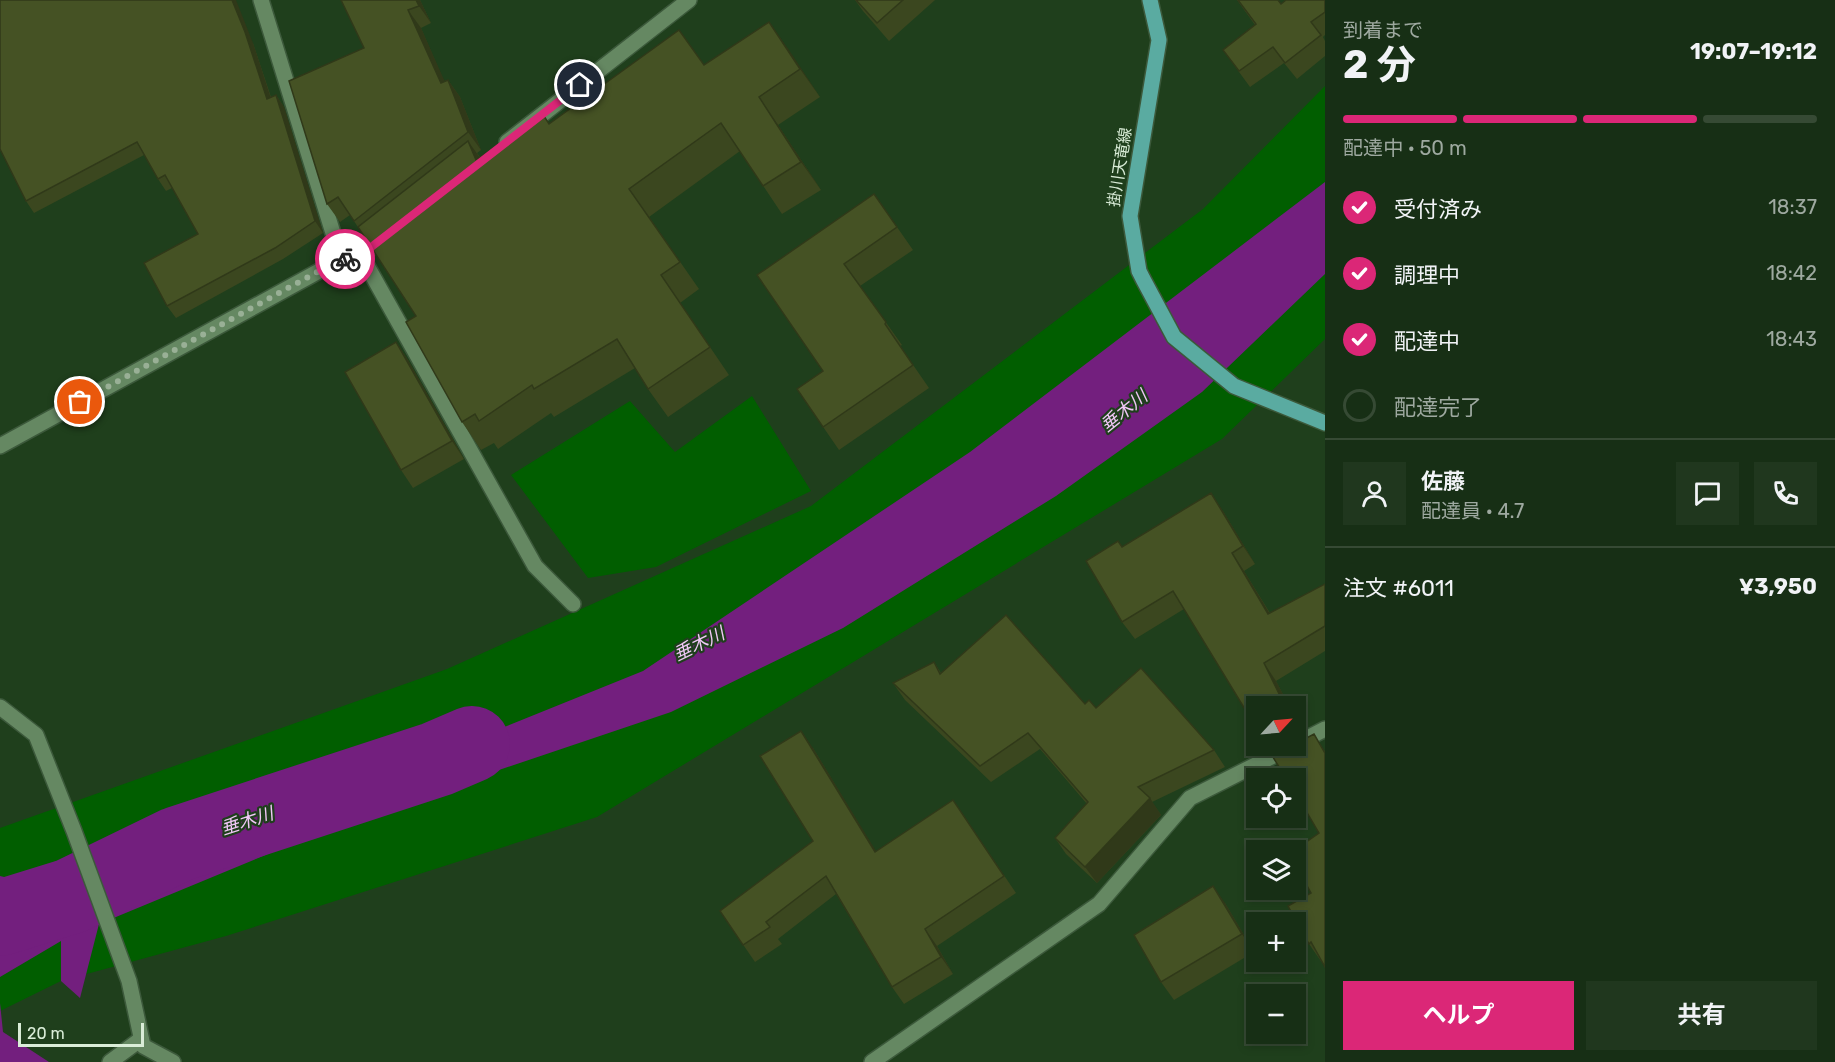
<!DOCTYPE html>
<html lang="ja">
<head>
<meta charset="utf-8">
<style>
	:root { --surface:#172f15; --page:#20371e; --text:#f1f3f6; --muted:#9ea9a0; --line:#364a34; --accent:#db2777 }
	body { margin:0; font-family:Rubik,"Noto Sans JP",sans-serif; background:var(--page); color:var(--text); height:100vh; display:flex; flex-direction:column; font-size:22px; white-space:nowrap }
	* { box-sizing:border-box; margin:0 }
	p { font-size:20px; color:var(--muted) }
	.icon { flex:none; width:33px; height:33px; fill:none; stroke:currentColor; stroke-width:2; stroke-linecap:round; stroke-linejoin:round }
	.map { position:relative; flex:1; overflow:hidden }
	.side { display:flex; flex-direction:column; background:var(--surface); width:510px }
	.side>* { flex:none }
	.needle { width:39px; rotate:64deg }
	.buttons { position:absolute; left:1246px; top:696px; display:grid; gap:12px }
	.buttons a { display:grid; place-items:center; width:60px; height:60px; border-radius:0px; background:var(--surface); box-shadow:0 3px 9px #0003,0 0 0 2px var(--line); font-size:30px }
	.scale { position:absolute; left:18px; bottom:15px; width:126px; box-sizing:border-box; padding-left:6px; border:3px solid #daedd8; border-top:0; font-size:16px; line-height:21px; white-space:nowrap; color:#daedd8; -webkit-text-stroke:4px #1f3f1c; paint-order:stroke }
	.pin { position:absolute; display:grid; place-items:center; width:51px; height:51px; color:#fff; margin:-26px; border:3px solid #fff; border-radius:50%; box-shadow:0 2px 6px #0007 }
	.courier { position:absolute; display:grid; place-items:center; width:60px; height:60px; margin:-30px; border:4px solid #db2777; border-radius:50%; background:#fff; color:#222; box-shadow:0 2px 8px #0007 }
	.summary em { font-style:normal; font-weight:700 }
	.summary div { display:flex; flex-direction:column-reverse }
	.summary { display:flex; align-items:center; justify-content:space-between; height:102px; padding:0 18px }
	h1 { font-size:39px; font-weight:700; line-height:45px }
	.bar { display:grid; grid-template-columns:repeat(4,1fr); gap:9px 6px; align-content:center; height:72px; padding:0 18px }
	.bar i { height:8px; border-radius:4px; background:var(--line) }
	.bar .current { background:var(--accent) }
	.bar p { grid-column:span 4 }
	.line { display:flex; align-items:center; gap:15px; padding:0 18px; border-top:2px solid var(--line) }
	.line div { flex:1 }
	.round { display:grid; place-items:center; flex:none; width:63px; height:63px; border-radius:0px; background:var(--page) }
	ol { padding:0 18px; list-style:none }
	li { display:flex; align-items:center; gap:18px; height:66px }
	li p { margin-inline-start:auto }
	li .icon { padding:6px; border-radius:50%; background:var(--accent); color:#fff; stroke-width:4 }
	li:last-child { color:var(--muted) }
	li i { width:33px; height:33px; border:3px solid var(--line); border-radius:50% }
	.button { display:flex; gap:12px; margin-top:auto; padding:12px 18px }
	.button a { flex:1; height:69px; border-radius:0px; background:var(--accent); color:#fff; font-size:24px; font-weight:700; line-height:69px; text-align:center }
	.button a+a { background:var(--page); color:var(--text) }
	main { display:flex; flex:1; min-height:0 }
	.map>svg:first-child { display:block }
	.green { fill:#015e00 }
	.water { fill:#731f7e }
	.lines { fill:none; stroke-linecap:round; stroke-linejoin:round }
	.river { stroke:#731f7e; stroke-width:76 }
	.minor-casing { stroke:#3c593b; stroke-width:18 }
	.major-casing { stroke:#3c593b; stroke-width:18 }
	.minor { stroke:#658862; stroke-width:15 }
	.major { stroke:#5aaba1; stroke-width:15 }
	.wall { fill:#3b471f }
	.shaded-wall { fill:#303919 }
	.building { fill:#455224; stroke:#303919; stroke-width:1.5 }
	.done { stroke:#99b096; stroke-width:6; stroke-dasharray:0 10.8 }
	.route { stroke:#db2777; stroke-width:8 }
	.labels { text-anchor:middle; stroke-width:4.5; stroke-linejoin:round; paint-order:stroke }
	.street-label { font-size:16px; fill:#daedd8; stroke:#1f3f1c }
	.water-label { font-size:18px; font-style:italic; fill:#f1c8f7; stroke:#1f3f1c }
</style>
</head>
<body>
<main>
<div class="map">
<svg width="1325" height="1062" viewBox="0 0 1325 1062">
	<rect width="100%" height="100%" fill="#1f3f1c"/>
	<!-- green -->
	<g class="green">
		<polygon points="1325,86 1325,339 1222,439 597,817 226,936 61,981 0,1011 0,828 447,669 811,506 1203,209"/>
		<polygon points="752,396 811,491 656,567 588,578 511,475 630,401 675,452"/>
	</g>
	<!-- water -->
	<g class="water">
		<polygon points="1325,182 1325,274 1202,392 1056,496 843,628 671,712 345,822 99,924 80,998 61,981 61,941 0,977 0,914 18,906 0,882 0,876 58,890 373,780 643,671 970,452"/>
		<polygon points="0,1003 3,1032 49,1062 0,1062"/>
	</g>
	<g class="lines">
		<!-- river -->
		<polyline class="river" points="0,918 71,896 178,844 437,759 472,744"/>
		<defs>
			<g id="minor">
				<polyline points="261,0 341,259"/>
				<polyline points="507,142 689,0"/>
				<polyline points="361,255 535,566 573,604"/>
				<polyline points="0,446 341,259 361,255 386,236"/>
				<polyline points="0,707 36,735 74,831 129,981 143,1046 173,1062"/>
				<polyline points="1296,744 1325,729"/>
				<polyline points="110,1062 141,1039"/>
				<polyline points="872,1062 1099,904 1190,798 1293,746"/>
			</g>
			<polyline id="major" points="1150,0 1159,40 1130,216 1139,271 1143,279 1174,337 1234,386 1325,423"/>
		</defs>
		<!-- minor casing -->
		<use href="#minor" class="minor-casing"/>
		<!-- major casing -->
		<use href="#major" class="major-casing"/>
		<!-- minor -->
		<use href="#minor" class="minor"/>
		<!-- major -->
		<use href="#major" class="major"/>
	</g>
	<!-- wall -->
	<g class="wall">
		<polygon points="420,0 431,23 421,28 444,81 448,80 460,97 481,150 477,153 480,157 549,124 704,65 769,22 820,97 778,125 821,190 782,214 740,151 649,217 699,289 680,303 729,375 668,417 648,389 635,368 554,417 551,413 498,449 494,443 481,450 462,422 416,316 350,215 340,222 327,204 364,48"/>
		<polygon points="855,0 935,0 889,41 863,11"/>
		<polygon points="1237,0 1278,0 1281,4 1325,0 1325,35 1323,37 1325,41 1325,56 1297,79 1284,63 1250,87 1223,50 1255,25"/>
		<polygon points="253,43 271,97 276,95 284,107 323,233 283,259 176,318 167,306 198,234 172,188 166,191 158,179 144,155 34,213 26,201"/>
		<polygon points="874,194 913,250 860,286 902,345 900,346 929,388 839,450 797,389 823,371 757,275"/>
		<polygon points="396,342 408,360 464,459 413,488 401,470"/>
		<polygon points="1223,511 1255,564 1244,571 1270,613 1325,584 1325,651 1276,681 1289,706 1257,706 1184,609 1135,639 1122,622 1122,547"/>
		<polygon points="934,662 941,673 1085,704 1096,708 1214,750 1225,767 1152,802 1161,815 1097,883 1066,854 1055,838 1087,804 1040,749 991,782 905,700 893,683"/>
		<polygon points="1296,722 1300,731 1298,732 1303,740 1325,751 1323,964 1309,944 1311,893 1319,833 1296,746"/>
		<polygon points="813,748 876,852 953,800 1016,893 937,946 953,974 904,1004 892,987 836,894 778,939 782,944 755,962 720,911 813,841"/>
		<polygon points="1225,903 1254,952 1174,1000 1161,982"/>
	</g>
	<!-- shaded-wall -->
	<g class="shaded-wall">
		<polygon points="232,0 236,0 253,43 275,111 267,99"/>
		<polygon points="416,0 420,0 431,23 419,6"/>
		<polygon points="408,10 421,28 453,100 441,83"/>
		<polygon points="769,22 789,50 820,97 800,69"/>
		<polygon points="448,80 460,97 481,150 468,132"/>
		<polygon points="276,95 284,107 323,233 315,221"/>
		<polygon points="759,97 778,125 821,190 801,162"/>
		<polygon points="468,141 488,169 476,160"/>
		<polygon points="396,342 408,360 464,459 452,441"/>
		<polygon points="1211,493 1223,511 1255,564 1243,546"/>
		<polygon points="1232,553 1244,571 1281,632 1268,614"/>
		<polygon points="1264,663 1276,681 1289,706 1285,706"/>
		<polygon points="801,731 813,748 887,869 875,852"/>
		<polygon points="1150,798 1161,815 1097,883 1085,867"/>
		<polygon points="1213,886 1225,903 1254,952 1242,934"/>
		<polygon points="925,929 937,946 953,974 941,957"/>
	</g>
	<!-- building -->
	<g class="building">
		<polygon points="0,0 232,0 245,32 267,99 276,95 315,221 275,248 167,306 144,263 198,234 165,175 158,179 137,142 26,201 0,149"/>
		<polygon points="341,0 416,0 419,6 408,10 441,83 448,80 468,132 354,221 338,197 327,204 289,81 364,48"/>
		<polygon points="856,0 903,0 877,23"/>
		<polygon points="1238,0 1278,0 1281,4 1286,0 1325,0 1325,12 1311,22 1321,35 1285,63 1273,47 1239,71 1223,50 1256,24"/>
		<polygon points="769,22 800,69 759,97 801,162 763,186 721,123 629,189 680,262 661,275 710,347 648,389 617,339 534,389 532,385 479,421 475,414 462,422 406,322 416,316 358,227 468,141 476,160 544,116 549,124 679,30 704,65"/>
		<polygon points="874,194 897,227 844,264 886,322 885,324 913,365 823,427 797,389 823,371 757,275"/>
		<polygon points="396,342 452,441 401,470 345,372"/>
		<polygon points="1211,493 1243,546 1232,553 1268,614 1325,584 1325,626 1264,663 1285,706 1257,706 1257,729 1173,591 1122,622 1086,561 1118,541 1122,547"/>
		<polygon points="1006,615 1085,704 1089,700 1096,708 1141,668 1214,750 1138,787 1150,798 1085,867 1055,838 1088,802 1028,733 980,766 893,683 934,662 940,674"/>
		<polygon points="1296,730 1301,741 1314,734 1325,753 1325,967 1311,942 1309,944 1288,906 1311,893 1296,866 1296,850 1295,850 1319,833 1296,794 1296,778 1286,778 1266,746 1296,746"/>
		<polygon points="801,731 875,852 953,800 1004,876 925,929 941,957 892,987 826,876 766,922 770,927 743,945 720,911 813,841 760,756"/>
		<polygon points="1213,886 1242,934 1161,982 1134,935"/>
	</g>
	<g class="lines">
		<!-- done -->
		<polyline class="done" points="80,402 341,259 345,259"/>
		<!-- route -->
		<polyline class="route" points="345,259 361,255 580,85"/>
	</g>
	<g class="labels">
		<!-- street labels -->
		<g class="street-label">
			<text transform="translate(1119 167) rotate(-81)" y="6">掛川天竜線</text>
		</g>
		<!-- water labels -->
		<g class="water-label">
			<text transform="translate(1124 411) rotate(-39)" y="6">垂木川</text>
			<text transform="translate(699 644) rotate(-26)" y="6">垂木川</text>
			<text transform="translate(247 821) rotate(-18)" y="6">垂木川</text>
		</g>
	</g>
</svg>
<div class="buttons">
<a><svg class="needle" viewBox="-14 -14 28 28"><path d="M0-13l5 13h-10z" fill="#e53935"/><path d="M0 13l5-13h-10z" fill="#9ea9a0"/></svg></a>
<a><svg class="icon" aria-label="locate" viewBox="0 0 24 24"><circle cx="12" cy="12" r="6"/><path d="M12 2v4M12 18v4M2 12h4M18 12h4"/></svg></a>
<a><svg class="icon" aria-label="layers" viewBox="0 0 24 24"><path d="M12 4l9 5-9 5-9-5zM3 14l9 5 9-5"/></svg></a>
<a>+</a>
<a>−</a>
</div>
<div class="scale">20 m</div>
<div class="pin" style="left:80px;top:402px;background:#ea580c"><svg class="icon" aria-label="bag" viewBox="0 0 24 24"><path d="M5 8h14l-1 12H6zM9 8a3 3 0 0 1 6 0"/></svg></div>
<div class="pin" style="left:580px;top:85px;background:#1f2937"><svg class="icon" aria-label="home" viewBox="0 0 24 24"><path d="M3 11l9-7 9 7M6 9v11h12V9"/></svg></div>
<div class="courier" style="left:345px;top:259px"><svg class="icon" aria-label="bike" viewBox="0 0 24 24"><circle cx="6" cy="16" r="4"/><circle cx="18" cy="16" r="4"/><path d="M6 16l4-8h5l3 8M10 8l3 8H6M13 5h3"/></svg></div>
</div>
<section class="side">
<div class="summary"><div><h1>2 分</h1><p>到着まで</p></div><em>19:07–19:12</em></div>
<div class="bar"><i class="current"></i><i class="current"></i><i class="current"></i><i></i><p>配達中 · 50 m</p></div>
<ol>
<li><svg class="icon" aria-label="check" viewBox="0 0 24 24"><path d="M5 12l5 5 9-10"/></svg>受付済み<p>18:37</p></li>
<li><svg class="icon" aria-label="check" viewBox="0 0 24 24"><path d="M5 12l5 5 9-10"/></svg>調理中<p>18:42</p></li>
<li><svg class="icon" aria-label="check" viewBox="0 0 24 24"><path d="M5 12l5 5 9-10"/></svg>配達中<p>18:43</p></li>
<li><i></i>配達完了</li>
</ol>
<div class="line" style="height:108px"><a class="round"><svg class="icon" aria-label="person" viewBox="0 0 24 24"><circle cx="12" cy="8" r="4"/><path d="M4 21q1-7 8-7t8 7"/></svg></a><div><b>佐藤</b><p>配達員 · 4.7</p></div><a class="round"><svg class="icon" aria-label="chat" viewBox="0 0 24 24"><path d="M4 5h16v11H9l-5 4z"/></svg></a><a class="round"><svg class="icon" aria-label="phone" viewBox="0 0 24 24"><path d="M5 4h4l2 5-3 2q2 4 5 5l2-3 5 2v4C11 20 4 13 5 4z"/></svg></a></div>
<div class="line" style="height:78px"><div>注文 #6011</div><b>¥3,950</b></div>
<div class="button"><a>ヘルプ</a><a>共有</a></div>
</section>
</main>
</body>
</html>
